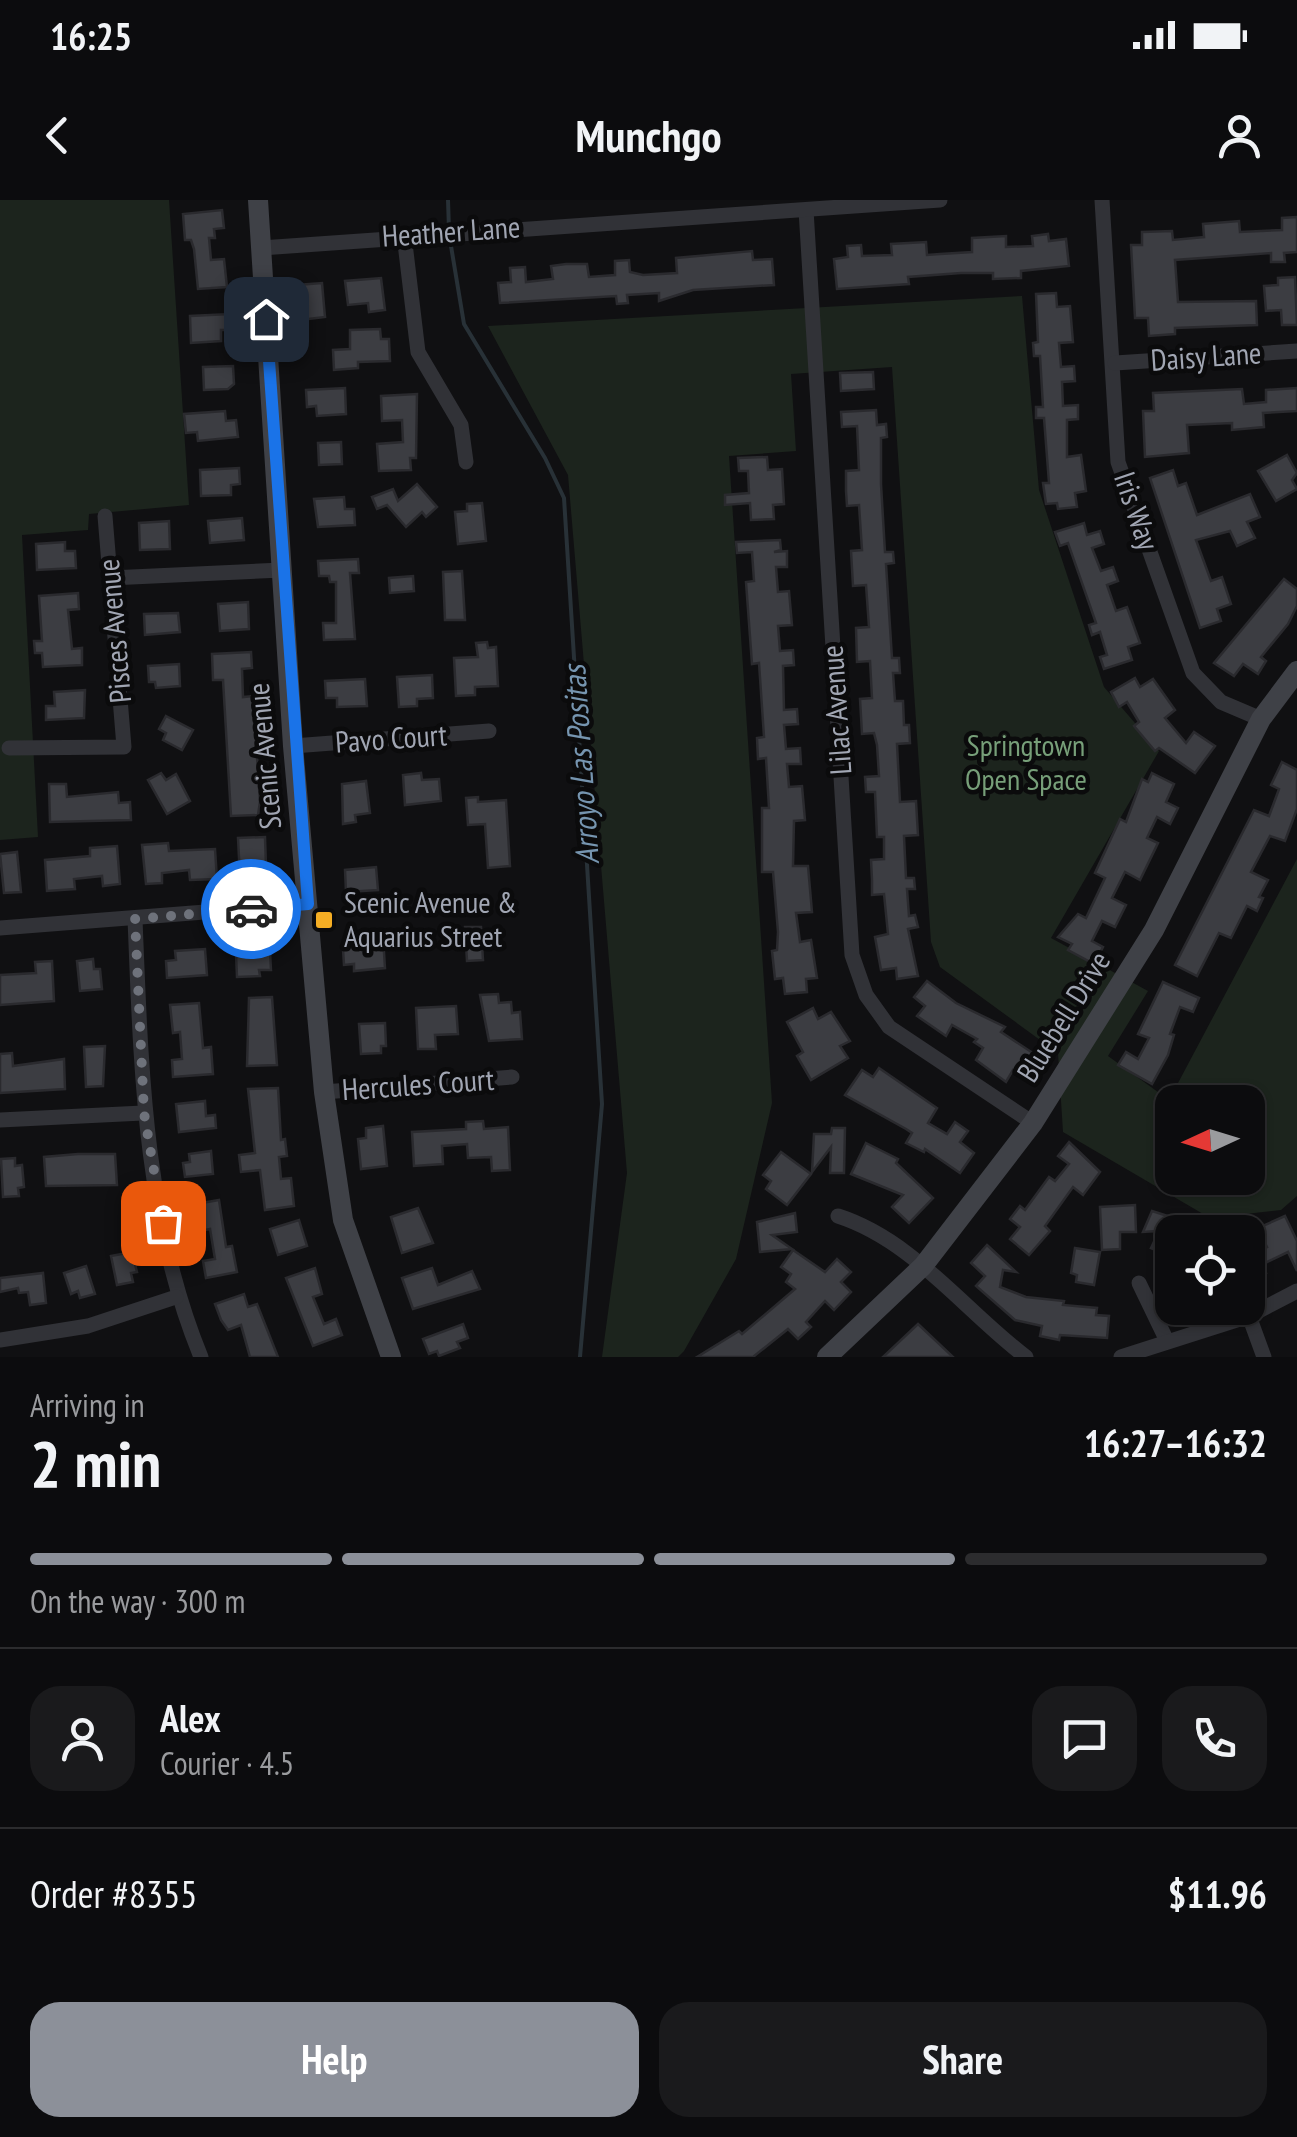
<!DOCTYPE html>
<html lang="en">
<head>
<meta charset="utf-8">
<style>
	:root { --surface:#0c0c0e; --page:#1a1a1c; --text:#f1f3f6; --muted:#9a9b9e; --line:#2c2c2e; --accent:#8c9099 }
	body { margin:0; font-family:"PT Sans Narrow",sans-serif; background:var(--page); color:var(--text); height:100vh; display:flex; flex-direction:column; font-size:38px; white-space:nowrap }
	* { box-sizing:border-box; margin:0 }
	p { font-size:32px; color:var(--muted) }
	.icon { flex:none; width:55px; height:55px; fill:none; stroke:currentColor; stroke-width:2; stroke-linecap:round; stroke-linejoin:round }
	.map { position:relative; height:1157px; overflow:hidden }
	.details { display:flex; flex-direction:column; background:var(--surface); flex:1 }
	.details>* { flex:none }
	.needle { width:65px; rotate:266deg }
	.fabs { position:absolute; left:1155px; top:885px; display:grid; gap:20px }
	.fabs a { display:grid; place-items:center; width:110px; height:110px; border-radius:20px; background:var(--surface); box-shadow:0 2px 8px #0004,0 0 0 2px var(--line); font-size:50px }
	.pin { position:absolute; display:grid; place-items:center; width:85px; height:85px; color:#fff; margin:-42px; border-radius:20px; box-shadow:0 5px 15px #0006 }
	.courier { position:absolute; display:grid; place-items:center; width:100px; height:100px; margin:-50px; border:8px solid #1a73e8; border-radius:50%; background:#fff; color:#222; box-shadow:0 2px 12px #0007 }
	.overview em { font-style:normal; font-weight:800 }
	.overview div { display:flex; flex-direction:column-reverse }
	.overview { display:flex; align-items:center; justify-content:space-between; height:170px; padding:0 30px }
	h1 { font-size:65px; font-weight:800; line-height:75px }
	.bar { display:grid; grid-template-columns:repeat(4,1fr); gap:15px 10px; align-content:center; height:120px; padding:0 30px }
	.bar i { height:12px; border-radius:8px; background:var(--line) }
	.bar .active { background:var(--accent) }
	.bar p { grid-column:span 4 }
	.line { display:flex; align-items:center; gap:25px; padding:0 30px; border-top:2px solid var(--line) }
	.line div { flex:1 }
	.round { display:grid; place-items:center; flex:none; width:105px; height:105px; border-radius:30px; background:var(--page) }
	.action { display:flex; gap:20px; margin-top:auto; padding:20px 30px }
	.action a { flex:1; height:115px; border-radius:30px; background:var(--accent); color:#fff; font-size:40px; font-weight:800; line-height:115px; text-align:center }
	.action a+a { background:var(--page); color:var(--text) }
	.status { display:flex; justify-content:space-between; align-items:center; height:70px; padding:0 50px; background:var(--surface); direction:ltr }
	.status svg { height:28px; fill:currentColor }
	header { display:flex; justify-content:space-between; align-items:center; height:130px; padding:0 30px; background:var(--surface); font-size:45px; font-weight:800 }
	.map>svg:first-child { display:block }
	.green { fill:#1c241d; fill-rule:evenodd }
	.lines { fill:none; stroke-linecap:round; stroke-linejoin:round }
	.stream { stroke:#283137; stroke-width:4 }
	.building { fill:#3c3d42; stroke:#2a2a2e; stroke-width:2.5 }
	.street { stroke:#313237; stroke-width:15 }
	.secondary { stroke:#3f4147; stroke-width:20 }
	.done { stroke:#6e727b; stroke-width:10; stroke-dasharray:0 18 }
	.route { stroke:#1a73e8; stroke-width:12 }
	.poi-dot { fill:#f6ae24; stroke:#0b0b0c; stroke-width:4 }
	.labels { text-anchor:middle; stroke-width:9; stroke-linejoin:round; paint-order:stroke }
	.street-label { font-size:30px; fill:#a1a6b3; stroke:#0b0b0c }
	.park-label { font-size:30px; fill:#779f79; stroke:#0b0b0c }
	.poi-label { font-size:30px; fill:#a1a6b3; stroke:#0b0b0c; text-anchor:start }
	.water-label { font-size:32px; font-style:italic; fill:#7695b0; stroke:#0b0b0c }
</style>
</head>
<body>
<div class="status"><b>16:25</b><svg viewBox="0 0 49 12"><path d="M0 12V9h3v3zM5 12V6h3v6zM10 12V3h3v9zM15 12V0h3v12zM26 1h20v11H26zM47 4h2v5h-2z"/></svg></div>
<header><svg class="icon" aria-label="back" viewBox="0 0 24 24"><path d="M15 5l-7 7 7 7"/></svg>Munchgo<svg class="icon" aria-label="person" viewBox="0 0 24 24"><circle cx="12" cy="8" r="4"/><path d="M4 21q1-7 8-7t8 7"/></svg></header>
<div class="map">
<svg width="1297" height="1157" viewBox="0 0 1297 1157">
	<rect width="100%" height="100%" fill="#101012"/>
	<!-- green -->
	<g class="green">
		<polygon points="0,0 169,0 189,305 89,314 88,330 22,335 38,637 0,640"/>
		<path d="M1022,96L1039,290L1104,487L1159,551L1051,738L1148,791L1108,856L1169,900L1297,659V996L1281,1010L1210,1018L1063,932L1058,853L940,767L931,742L892,167L791,174L796,251L729,256L772,903L736,1059L684,1151L678,1157H602L627,973L568,275L488,126ZM1172,902H1248V978H1172Z"/>
	</g>
	<g class="lines">
		<!-- stream -->
		<g class="stream">
			<polyline points="448,0 449,30"/>
			<polyline points="450,40 464,124 545,258 564,298 602,904 580,1157"/>
		</g>
	</g>
	<!-- building -->
	<g class="building">
		<polygon points="222,10 224,28 214,29 215,38 209,38 211,60 224,59 227,87 198,89 194,49 191,40 185,40 183,14"/>
		<polygon points="1297,17 1297,52 1284,53 1285,62 1271,62 1271,53 1175,60 1178,102 1256,101 1257,125 1175,128 1175,134 1149,136 1148,118 1135,118 1131,45 1142,45 1142,32 1172,31 1173,40 1204,37 1203,24 1239,21 1240,32 1282,30 1282,18"/>
		<polygon points="1048,34 1049,41 1066,39 1069,66 1021,71 1021,78 993,79 993,73 961,73 908,77 909,84 837,89 834,59 848,57 847,46 861,45 862,56 892,55 891,44 926,42 927,55 940,54 972,52 972,38 1006,36 1006,47 1033,46 1032,36"/>
		<polygon points="752,51 753,60 772,59 774,85 693,90 659,101 659,93 627,95 628,103 617,104 616,96 500,103 498,83 511,82 510,68 525,67 526,82 553,79 551,66 566,64 587,64 589,77 615,75 615,61 629,60 630,72 643,75 677,73 676,58"/>
		<polygon points="1295,77 1297,125 1282,125 1281,110 1266,111 1264,86 1278,85 1278,78"/>
		<polygon points="381,78 385,110 369,112 368,103 348,105 345,81"/>
		<polygon points="322,83 325,117 300,120 297,85"/>
		<polygon points="1056,93 1057,107 1070,106 1073,142 1059,143 1061,167 1074,166 1075,181 1062,182 1063,206 1078,205 1078,219 1067,220 1067,257 1081,255 1086,291 1075,293 1077,307 1058,309 1057,303 1046,304 1043,283 1049,283 1044,218 1036,218 1036,207 1043,207 1040,156 1034,156 1033,143 1038,142 1036,94"/>
		<polygon points="230,114 230,130 221,130 221,141 191,143 190,116"/>
		<polygon points="380,129 381,139 389,139 390,161 358,162 358,168 334,170 333,150 350,149 350,130"/>
		<polygon points="233,166 234,184 228,189 204,190 203,167"/>
		<polygon points="873,172 874,189 841,191 840,173"/>
		<polygon points="345,188 346,214 317,216 316,206 307,207 306,190"/>
		<polygon points="1297,188 1297,211 1263,213 1264,227 1232,230 1232,223 1187,225 1189,253 1145,257 1143,211 1154,211 1153,193 1242,189 1244,204 1266,202 1266,190"/>
		<polygon points="417,194 416,258 410,258 411,270 379,271 377,244 403,242 402,220 382,221 381,196"/>
		<polygon points="876,210 877,225 886,224 887,237 881,238 881,284 885,352 893,352 894,363 886,364 892,458 899,458 900,473 893,473 895,501 903,501 904,525 909,525 910,543 897,544 900,602 916,601 918,635 904,636 906,678 914,678 915,689 907,689 909,716 915,715 918,727 908,729 918,776 897,779 896,768 881,770 875,737 888,734 884,694 872,695 872,680 871,660 884,659 884,637 877,637 875,592 866,592 865,577 879,576 877,545 874,533 862,534 860,499 872,498 870,461 857,462 856,428 869,427 866,385 853,386 851,351 862,350 859,305 847,306 846,291 846,271 859,270 857,226 842,227 841,212"/>
		<polygon points="225,211 226,221 236,220 238,237 198,241 197,232 186,233 184,214"/>
		<polygon points="341,242 342,264 319,265 318,243"/>
		<polygon points="1287,255 1297,273 1292,280 1297,289 1276,301 1258,271"/>
		<polygon points="767,257 768,270 782,269 784,304 773,305 774,319 751,320 750,303 725,305 725,295 749,293 748,271 739,271 738,258"/>
		<polygon points="239,268 240,284 231,285 231,295 201,296 200,270"/>
		<polygon points="1173,270 1178,286 1186,283 1197,315 1250,294 1260,317 1247,322 1255,338 1237,346 1230,331 1196,340 1211,381 1222,377 1231,404 1217,409 1221,421 1200,428 1150,278"/>
		<polygon points="417,284 437,307 426,317 422,312 406,327 387,305 377,309 372,297 393,289 398,301"/>
		<polygon points="344,297 345,309 354,309 355,325 318,327 314,299"/>
		<polygon points="482,303 486,341 458,344 455,312 467,311 467,304"/>
		<polygon points="242,318 244,340 210,343 208,321"/>
		<polygon points="169,321 170,349 140,350 139,323"/>
		<polygon points="1084,323 1087,335 1100,331 1104,344 1092,348 1101,371 1113,367 1118,381 1107,385 1116,411 1127,407 1140,443 1128,447 1132,460 1104,469 1100,457 1107,455 1100,432 1092,435 1089,425 1096,423 1068,343 1060,346 1055,332"/>
		<polygon points="780,340 781,350 774,352 787,351 787,367 776,367 778,392 789,391 792,425 778,426 780,451 793,450 794,465 783,466 784,510 797,509 798,524 784,525 786,549 800,548 801,564 787,564 789,587 802,586 805,620 794,621 793,666 808,666 812,712 796,713 800,742 811,740 817,778 806,779 807,792 785,794 783,778 775,779 772,751 777,750 778,732 773,672 762,672 762,608 769,608 766,558 758,559 757,538 764,537 759,463 752,464 746,382 754,381 752,352 737,353 736,342"/>
		<polygon points="65,342 65,351 75,351 76,368 37,370 36,344"/>
		<polygon points="358,359 359,373 350,373 355,439 324,440 323,423 336,423 336,382 330,382 329,376 319,376 318,361"/>
		<polygon points="462,371 465,420 445,420 443,372"/>
		<polygon points="413,376 414,391 390,393 389,378"/>
		<polygon points="1284,379 1297,389 1297,406 1288,424 1261,457 1266,461 1258,474 1243,464 1234,476 1214,463"/>
		<polygon points="78,393 79,409 68,410 72,449 82,448 82,465 43,467 42,453 35,453 34,441 42,441 39,396"/>
		<polygon points="248,402 249,429 220,431 218,404"/>
		<polygon points="178,413 180,432 145,435 144,414"/>
		<polygon points="487,442 488,448 496,447 498,486 475,487 475,495 456,496 454,458 478,457 476,443"/>
		<polygon points="251,452 252,468 242,469 243,497 253,496 260,602 258,615 231,616 223,480 213,480 212,454"/>
		<polygon points="179,464 180,486 156,488 155,482 149,482 148,466"/>
		<polygon points="432,475 433,498 417,499 417,506 399,507 397,477"/>
		<polygon points="1135,478 1140,487 1153,479 1175,510 1165,518 1186,543 1194,532 1215,546 1195,573 1159,548 1155,551 1134,526 1139,522 1127,502 1119,507 1111,492"/>
		<polygon points="365,479 367,506 337,507 337,498 326,498 325,481"/>
		<polygon points="85,490 84,518 46,520 46,506 55,506 54,492"/>
		<polygon points="166,516 193,530 182,550 163,540 166,533 159,529"/>
		<polygon points="1282,562 1297,570 1297,609 1285,641 1270,636 1251,672 1268,680 1259,697 1263,698 1257,711 1247,706 1231,738 1219,733 1197,776 1175,765 1254,610 1269,616 1279,589 1271,585"/>
		<polygon points="161,573 166,580 176,574 190,601 167,614 148,580"/>
		<polygon points="421,573 422,580 439,579 441,601 405,605 403,575"/>
		<polygon points="1152,573 1174,584 1166,602 1178,608 1170,624 1157,617 1147,638 1158,643 1140,680 1125,672 1112,698 1126,705 1115,727 1102,721 1092,741 1103,747 1094,764 1068,750 1072,744 1058,737 1078,714 1086,718 1105,678 1095,673 1120,619 1126,622 1142,579 1148,582"/>
		<polygon points="366,581 370,613 355,615 356,622 343,624 342,584"/>
		<polygon points="49,584 66,584 67,597 118,592 119,603 130,602 131,620 50,622"/>
		<polygon points="478,597 478,602 506,600 510,666 488,668 485,624 468,625 466,598"/>
		<polygon points="265,637 266,666 257,666 257,677 240,678 238,638"/>
		<polygon points="168,643 169,651 215,649 217,679 190,680 189,670 162,673 162,683 146,684 142,645"/>
		<polygon points="117,646 120,684 103,686 102,676 74,679 75,689 47,691 45,660 90,656 90,648"/>
		<polygon points="17,652 21,692 4,693 0,654"/>
		<polygon points="376,667 378,690 346,692 345,670"/>
		<polygon points="465,727 481,727 483,760 467,761"/>
		<polygon points="383,736 385,768 354,771 354,764 344,765 343,749 357,747 356,738"/>
		<polygon points="205,749 207,775 167,778 166,761 176,760 175,751"/>
		<polygon points="270,752 271,770 259,770 260,776 237,777 236,754"/>
		<polygon points="93,759 94,769 100,769 102,789 80,791 77,761"/>
		<polygon points="52,761 54,801 0,805 0,775 36,773 35,762"/>
		<polygon points="927,781 956,803 1005,827 1001,832 1042,859 1028,880 1013,870 1006,882 976,860 983,848 974,842 977,839 952,825 946,836 917,816 925,806 914,797"/>
		<polygon points="1163,782 1199,798 1193,812 1180,807 1170,834 1174,835 1168,855 1152,884 1118,865 1126,852 1138,859 1149,838 1138,834"/>
		<polygon points="498,794 499,803 511,802 512,813 520,812 522,839 489,841 480,795"/>
		<polygon points="272,797 277,865 247,866 249,798"/>
		<polygon points="199,803 203,848 211,847 213,874 173,877 172,860 182,859 180,832 173,833 170,805"/>
		<polygon points="456,806 458,834 435,835 436,849 418,849 416,808"/>
		<polygon points="813,808 818,819 831,812 850,841 840,846 848,858 811,880 797,856 803,852 787,822"/>
		<polygon points="385,823 386,846 381,846 381,853 361,854 359,824"/>
		<polygon points="105,846 103,886 86,887 84,847"/>
		<polygon points="12,853 13,866 64,859 65,889 0,893 0,854"/>
		<polygon points="879,868 937,908 928,923 947,934 955,922 968,931 960,942 974,953 960,973 925,949 924,952 906,943 912,933 906,929 845,895 862,870 873,877"/>
		<polygon points="278,888 281,940 285,939 287,956 279,957 281,979 291,978 294,1006 265,1010 260,970 241,972 239,955 255,953 248,889"/>
		<polygon points="205,901 206,916 215,915 216,928 179,932 176,904"/>
		<polygon points="483,921 484,929 508,927 510,970 492,971 491,957 468,958 467,944 442,946 443,964 414,966 412,932 466,929 466,922"/>
		<polygon points="383,926 387,966 361,969 358,939 366,938 366,928"/>
		<polygon points="832,928 845,928 844,973 830,973 831,947 812,972 814,934 831,934"/>
		<polygon points="1069,942 1100,972 1083,995 1073,987 1045,1026 1050,1031 1029,1055 1010,1039 1020,1027 1010,1019 1020,1006 1025,1010 1049,977 1055,981 1069,964 1058,956"/>
		<polygon points="866,943 898,959 896,963 933,998 909,1023 892,1007 903,995 851,974"/>
		<polygon points="211,951 213,974 185,977 183,963 190,962 189,954"/>
		<polygon points="781,952 811,974 787,1005 766,989 771,981 763,975"/>
		<polygon points="78,954 115,954 117,985 46,986 44,957"/>
		<polygon points="15,958 15,966 22,965 24,987 18,988 19,996 3,997 1,959"/>
		<polygon points="219,1000 226,1047 232,1046 237,1072 206,1078 203,1061 215,1059 210,1029 195,1032 190,1005"/>
		<polygon points="1135,1005 1136,1032 1120,1032 1120,1049 1102,1050 1100,1007"/>
		<polygon points="418,1008 433,1043 402,1053 391,1017"/>
		<polygon points="1152,1011 1190,1023 1186,1032 1172,1032 1172,1057 1151,1048 1159,1031 1143,1032"/>
		<polygon points="795,1013 797,1032 772,1035 792,1049 760,1052 757,1022"/>
		<polygon points="1285,1016 1297,1041 1297,1071 1288,1052 1263,1064 1266,1073 1248,1081 1248,1055 1267,1047 1258,1028"/>
		<polygon points="299,1020 307,1046 278,1055 270,1029"/>
		<polygon points="987,1045 1016,1072 1003,1070 1000,1087 1026,1097 1064,1101 1063,1105 1097,1108 1096,1115 1109,1116 1107,1138 1060,1135 1059,1140 1040,1136 1042,1126 1015,1120 976,1086 985,1076 971,1063"/>
		<polygon points="1075,1048 1100,1052 1094,1085 1076,1082 1077,1075 1071,1073"/>
		<polygon points="793,1050 825,1072 837,1059 851,1072 841,1082 851,1092 834,1110 825,1101 806,1122 811,1127 798,1139 788,1129 753,1157 697,1157 739,1131 742,1134 795,1089 786,1082 791,1074 781,1067"/>
		<polygon points="132,1052 137,1072 131,1073 133,1082 117,1085 111,1056"/>
		<polygon points="86,1066 95,1094 80,1098 78,1091 71,1094 64,1073"/>
		<polygon points="315,1068 322,1094 313,1097 324,1124 336,1119 342,1135 313,1146 286,1078"/>
		<polygon points="432,1068 438,1085 472,1071 480,1089 413,1109 402,1078"/>
		<polygon points="43,1073 46,1103 30,1105 28,1092 19,1093 18,1088 0,1092 0,1078"/>
		<polygon points="244,1094 248,1107 257,1104 278,1157 250,1157 241,1125 228,1130 221,1120 215,1104"/>
		<polygon points="463,1124 468,1138 457,1142 460,1148 439,1156 437,1151 429,1154 423,1139"/>
		<polygon points="918,1124 953,1157 883,1157"/>
	</g>
	<g class="lines">
		<!-- street -->
		<g class="street">
			<polyline points="1102,0 1118,262 1193,473 1221,502 1261,519"/>
			<polyline points="806,10 852,755 866,795 889,827 1033,923"/>
			<polyline points="404,35 418,152 461,225 466,262"/>
			<polyline points="261,48 940,0"/>
			<polyline points="1115,163 1297,151"/>
			<polyline points="110,378 282,370"/>
			<polyline points="293,546 489,531"/>
			<polyline points="9,548 124,547 105,316"/>
			<path d="M135,719C141,867 144,1019 201,1157"/>
			<polyline points="0,728 308,704"/>
			<polyline points="324,892 512,877"/>
			<polyline points="0,920 143,913"/>
			<path d="M838,1016C913,1040 965,1111 1026,1157"/>
			<polyline points="1139,1083 1167,1141"/>
			<polyline points="1249,1116 1264,1157"/>
			<polyline points="0,1140 88,1126 176,1097"/>
			<polyline points="1121,1157 1249,1116 1297,1091"/>
		</g>
		<!-- secondary -->
		<g class="secondary">
			<polyline points="258,0 293,546 324,892 343,1020 391,1157"/>
			<polyline points="827,1157 923,1066 1033,923 1154,730 1261,519 1297,471"/>
		</g>
	</g>
	<g class="lines">
		<!-- done -->
		<polyline class="done" points="163,1023 144,913 135,719 251,709"/>
		<!-- route -->
		<polyline class="route" points="251,709 308,704 266,119"/>
	</g>
	<!-- markers -->
	<rect class="poi-dot" x="314" y="710" width="20" height="20" rx="5"/>
	<g class="labels">
		<!-- street labels -->
		<g class="street-label">
			<text transform="translate(451 32) rotate(-4)" y="10">Heather Lane</text>
			<text transform="translate(1206 157) rotate(-4)" y="10">Daisy Lane</text>
			<text transform="translate(1136 311) rotate(71)" y="10">Iris Way</text>
			<text transform="translate(115 431) rotate(-95)" y="10">Pisces Avenue</text>
			<text transform="translate(837 510) rotate(-94)" y="10">Lilac Avenue</text>
			<text transform="translate(391 539) rotate(-4)" y="10">Pavo Court</text>
			<text transform="translate(265 556) rotate(-95)" y="10">Scenic Avenue</text>
			<text transform="translate(1064 817) rotate(-58)" y="10">Bluebell Drive</text>
			<text transform="translate(418 885) rotate(-4)" y="10">Hercules Court</text>
		</g>
		<!-- park labels -->
		<g class="park-label">
			<text x="1026" y="556">Springtown<tspan x="1026" dy="34">Open Space</tspan></text>
		</g>
		<!-- poi labels -->
		<g class="poi-label">
			<text x="344" y="713">Scenic Avenue &amp;<tspan x="344" dy="34">Aquarius Street</tspan></text>
		</g>
		<!-- water labels -->
		<g class="water-label">
			<text transform="translate(581 565) rotate(-94)" y="11">Arroyo Las Positas</text>
		</g>
	</g>
</svg>
<div class="fabs">
<a><svg class="needle" viewBox="-14 -14 28 28"><path d="M0-13l5 13h-10z" fill="#e53935"/><path d="M0 13l5-13h-10z" fill="#9a9b9e"/></svg></a>
<a><svg class="icon" aria-label="locate" viewBox="0 0 24 24"><circle cx="12" cy="12" r="6"/><path d="M12 2v4M12 18v4M2 12h4M18 12h4"/></svg></a>
</div>
<div class="pin" style="left:163px;top:1023px;background:#ea580c"><svg class="icon" aria-label="bag" viewBox="0 0 24 24"><path d="M5 8h14l-1 12H6zM9 8a3 3 0 0 1 6 0"/></svg></div>
<div class="pin" style="left:266px;top:119px;background:#1f2937"><svg class="icon" aria-label="home" viewBox="0 0 24 24"><path d="M3 11l9-7 9 7M6 9v11h12V9"/></svg></div>
<div class="courier" style="left:251px;top:709px"><svg class="icon" aria-label="car" viewBox="0 0 24 24"><path d="M5 17H2v-5l4-1 3-4h7l3 4 3 1v5h-3M9 17h6M6 11h13"/><circle cx="7" cy="17" r="2"/><circle cx="17" cy="17" r="2"/></svg></div>
</div>
<section class="details">
<div class="overview"><div><h1>2 min</h1><p>Arriving in</p></div><em>16:27–16:32</em></div>
<div class="bar"><i class="active"></i><i class="active"></i><i class="active"></i><i></i><p>On the way · 300 m</p></div>
<div class="line" style="height:180px"><a class="round"><svg class="icon" aria-label="person" viewBox="0 0 24 24"><circle cx="12" cy="8" r="4"/><path d="M4 21q1-7 8-7t8 7"/></svg></a><div><b>Alex</b><p>Courier · 4.5</p></div><a class="round"><svg class="icon" aria-label="chat" viewBox="0 0 24 24"><path d="M4 5h16v11H9l-5 4z"/></svg></a><a class="round"><svg class="icon" aria-label="phone" viewBox="0 0 24 24"><path d="M5 4h4l2 5-3 2q2 4 5 5l2-3 5 2v4C11 20 4 13 5 4z"/></svg></a></div>
<div class="line" style="height:130px"><div>Order #8355</div><b>$11.96</b></div>
<div class="action"><a>Help</a><a>Share</a></div>
</section>
</body>
</html>
